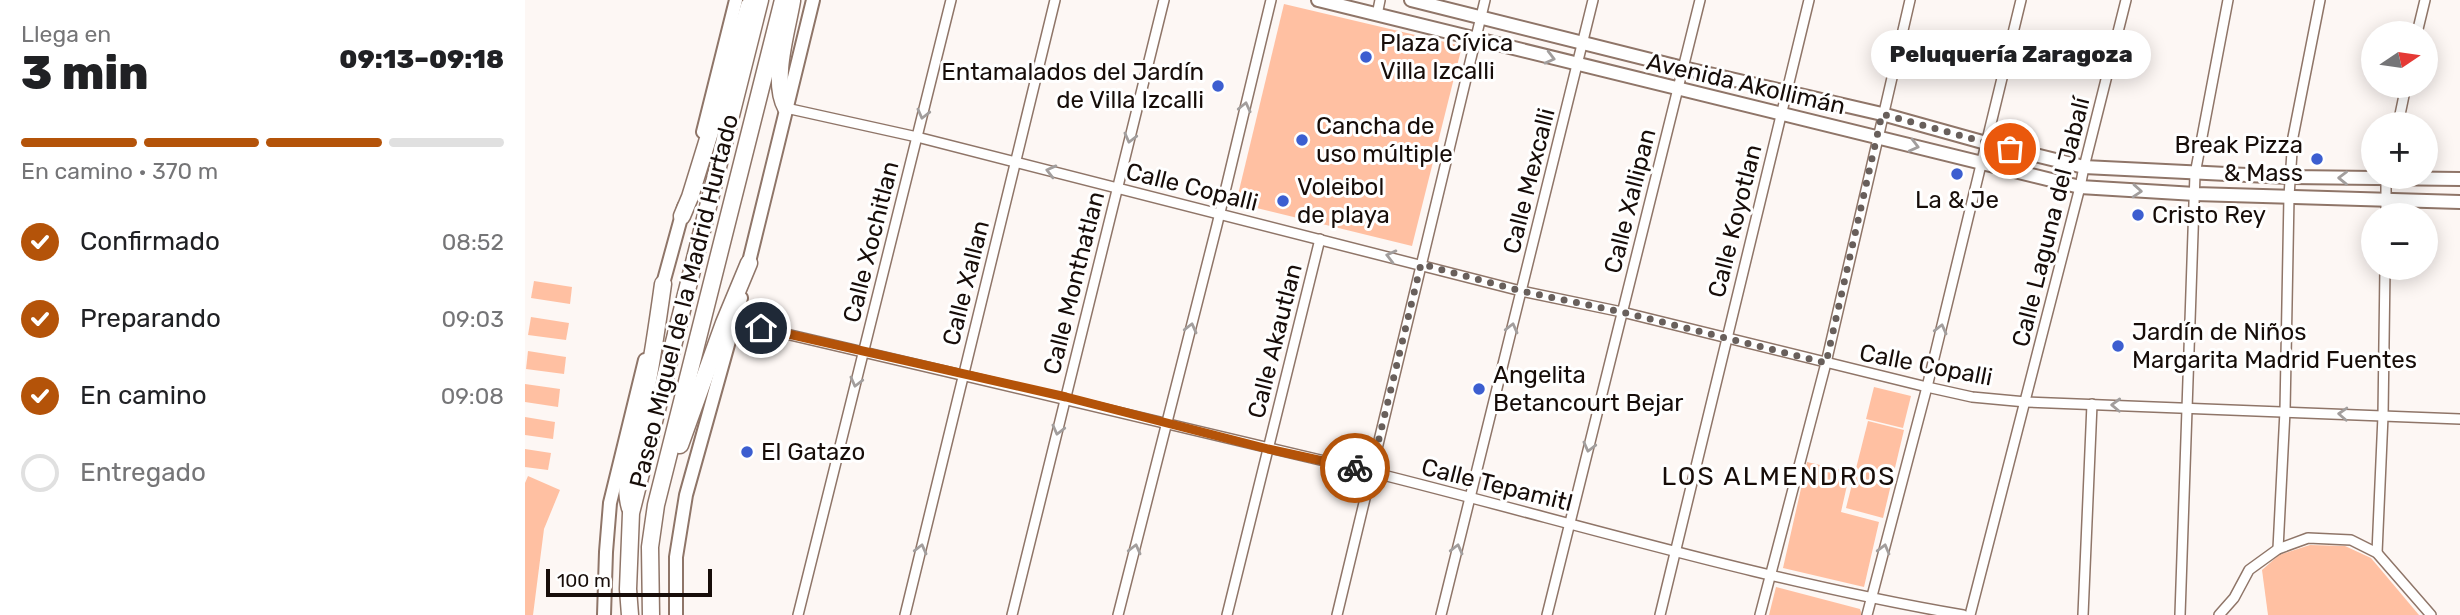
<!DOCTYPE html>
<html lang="es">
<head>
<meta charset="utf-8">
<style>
	:root { --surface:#fff; --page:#f2f2f2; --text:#202124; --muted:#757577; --line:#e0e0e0; --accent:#b45309 }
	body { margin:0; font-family:Rubik,sans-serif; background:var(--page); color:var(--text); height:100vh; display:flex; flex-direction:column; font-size:26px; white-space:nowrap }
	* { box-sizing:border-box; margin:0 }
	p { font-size:23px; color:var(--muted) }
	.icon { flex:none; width:38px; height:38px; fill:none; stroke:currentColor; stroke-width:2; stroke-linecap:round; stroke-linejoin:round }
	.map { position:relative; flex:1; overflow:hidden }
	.panel { display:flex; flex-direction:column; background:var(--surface); width:525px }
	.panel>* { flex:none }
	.needle { width:46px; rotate:77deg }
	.buttons { position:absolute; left:1836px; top:21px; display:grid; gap:14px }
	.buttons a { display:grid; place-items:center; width:77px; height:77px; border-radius:50%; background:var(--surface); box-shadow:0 4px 18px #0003; font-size:35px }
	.scale { position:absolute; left:21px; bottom:18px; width:166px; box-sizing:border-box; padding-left:7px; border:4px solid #170d09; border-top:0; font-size:19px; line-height:24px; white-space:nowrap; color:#170d09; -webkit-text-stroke:5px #fff; paint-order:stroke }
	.pin { position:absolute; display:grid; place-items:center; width:60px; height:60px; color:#fff; margin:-30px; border:4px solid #fff; border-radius:50%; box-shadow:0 2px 7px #0007 }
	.courier { position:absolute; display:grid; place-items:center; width:70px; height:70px; margin:-35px; border:5px solid #b45309; border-radius:50%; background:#fff; color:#222; box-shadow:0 2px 9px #0007 }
	.bubble { position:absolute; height:49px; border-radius:24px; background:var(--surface); box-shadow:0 4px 18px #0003; font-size:23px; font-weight:800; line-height:49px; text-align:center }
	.head em { font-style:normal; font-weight:800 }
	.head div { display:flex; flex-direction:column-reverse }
	.head { display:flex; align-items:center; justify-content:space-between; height:119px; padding:0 21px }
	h1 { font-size:46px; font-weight:800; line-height:52px }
	.bar { display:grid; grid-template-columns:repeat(4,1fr); gap:10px 7px; align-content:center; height:84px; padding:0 21px }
	.bar i { height:9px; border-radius:5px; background:var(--line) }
	.bar .current { background:var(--accent) }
	.bar p { grid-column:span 4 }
	ol { padding:0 21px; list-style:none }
	li { display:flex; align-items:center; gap:21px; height:77px }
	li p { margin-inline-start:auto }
	li .icon { padding:7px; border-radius:50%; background:var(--accent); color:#fff; stroke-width:4 }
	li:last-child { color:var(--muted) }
	li i { width:38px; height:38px; border:4px solid var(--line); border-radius:50% }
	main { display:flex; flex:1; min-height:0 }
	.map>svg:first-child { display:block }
	.green { fill:#ffc0a2 }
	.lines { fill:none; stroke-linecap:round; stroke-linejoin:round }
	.street-casing { stroke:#8f7568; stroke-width:12 }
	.secondary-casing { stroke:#8f7568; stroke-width:16 }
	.highway-casing { stroke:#8f7568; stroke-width:19 }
	.street { stroke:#fff; stroke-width:9 }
	.secondary { stroke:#fff; stroke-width:12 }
	.highway { stroke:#fff; stroke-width:16 }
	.oneway { stroke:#a29e9d }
	.done { stroke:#685f5b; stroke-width:7; stroke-dasharray:0 12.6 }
	.route { stroke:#b45309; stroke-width:9 }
	.poi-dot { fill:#3c5ed0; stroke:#fff; stroke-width:2.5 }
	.labels { text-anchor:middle; stroke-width:6; stroke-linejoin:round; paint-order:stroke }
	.poi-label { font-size:24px; fill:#170d09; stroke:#fff; text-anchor:start }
	.street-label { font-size:24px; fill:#170d09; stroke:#fff }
	.neighbourhood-label { font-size:26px; letter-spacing:2px; fill:#170d09; stroke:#fff }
</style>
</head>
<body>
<main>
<section class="panel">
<div class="head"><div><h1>3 min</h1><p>Llega en</p></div><em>09:13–09:18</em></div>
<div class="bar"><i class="current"></i><i class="current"></i><i class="current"></i><i></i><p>En camino · 370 m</p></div>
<ol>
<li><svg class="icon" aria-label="check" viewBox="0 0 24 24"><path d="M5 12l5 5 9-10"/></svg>Confirmado<p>08:52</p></li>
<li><svg class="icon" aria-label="check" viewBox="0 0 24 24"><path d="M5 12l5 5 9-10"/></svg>Preparando<p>09:03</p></li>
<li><svg class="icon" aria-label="check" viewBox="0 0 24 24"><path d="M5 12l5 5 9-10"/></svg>En camino<p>09:08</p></li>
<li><i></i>Entregado</li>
</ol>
</section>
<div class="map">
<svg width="1935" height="615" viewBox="0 0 1935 615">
	<rect width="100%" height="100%" fill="#fdf7f4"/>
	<!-- green -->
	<g class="green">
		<polygon points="759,4 937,46 887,246 711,203"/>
		<polygon points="9,281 47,287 45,304 6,298"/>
		<polygon points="6,317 44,323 41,340 3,335"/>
		<polygon points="3,351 41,357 39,374 1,369"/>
		<polygon points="0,384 35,389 33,407 0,402"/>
		<polygon points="1349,387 1386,396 1378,428 1341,419"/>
		<polygon points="0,417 30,422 28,439 0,435"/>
		<polygon points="1343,421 1379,430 1358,518 1321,508"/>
		<polygon points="0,449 26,453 23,470 0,467"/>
		<polygon points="1282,462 1325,472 1316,512 1354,522 1339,587 1258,568"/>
		<polygon points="3,476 35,490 19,529 8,615 0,615 0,483"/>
		<polygon points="1785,545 1820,546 1846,558 1894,615 1743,615 1737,570 1754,555"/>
		<polygon points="1251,587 1335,609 1337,615 1244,615"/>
	</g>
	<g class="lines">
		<defs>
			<g id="street">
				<polyline points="852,15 855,0"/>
				<polyline points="1892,33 1900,0"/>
				<polyline points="261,108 392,137 996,291 1097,312 1402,387 1447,397 1501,402 1935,419"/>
				<polyline points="1873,124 1881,86"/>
				<polyline points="1861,215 1861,177"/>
				<path d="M210,322C422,372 634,420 846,472C1043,521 1238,581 1438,615"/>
				<polyline points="1753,549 1760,411 1764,196 1768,137 1795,0"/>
				<polyline points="1852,553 1858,416 1860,268"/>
				<polyline points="273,615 426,0"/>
				<polyline points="380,615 530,0"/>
				<polyline points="487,615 639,0"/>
				<polyline points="593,615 692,225 746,0"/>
				<polyline points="702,615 795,239"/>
				<polyline points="812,615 960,0"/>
				<polyline points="916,615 1068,0"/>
				<polyline points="1022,615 1175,0"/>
				<polyline points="1135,615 1284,0"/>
				<polyline points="1235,615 1301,363 1385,0"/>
				<polyline points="1342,615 1402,387 1496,0"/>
				<polyline points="1445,615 1555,187 1559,167 1601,0"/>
				<polyline points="1558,615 1567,404"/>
				<polyline points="1655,615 1670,174 1703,0"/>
				<polyline points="1694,615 1709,598 1724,570 1753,549 1783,538 1826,540 1852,553 1906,615"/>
			</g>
			<g id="secondary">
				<polyline points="793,0 1555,187 1670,194 1935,202"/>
				<polyline points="886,0 1158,68 1357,114 1461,143 1559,167 1765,177 1935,179"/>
				<polyline points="178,132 211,0"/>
				<polyline points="222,270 288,0"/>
				<polyline points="136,291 159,207"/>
				<polyline points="79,615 81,552 85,503 120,360"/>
				<polyline points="151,615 151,557 161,495 216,298"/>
			</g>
			<g id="highway">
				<path d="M261,108C246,80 262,31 267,1"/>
				<polyline points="157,216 165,197 224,6"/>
				<polyline points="155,445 199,323 224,263"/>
				<path d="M105,508C95,475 114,425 121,391C128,355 133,320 138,284"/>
				<polyline points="105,615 103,589 106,513 235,0"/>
				<polyline points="126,615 125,547 131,505 258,0"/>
			</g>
		</defs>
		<!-- street casing -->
		<use href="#street" class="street-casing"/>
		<!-- secondary casing -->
		<use href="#secondary" class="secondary-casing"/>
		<!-- highway casing -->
		<use href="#highway" class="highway-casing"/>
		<!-- street -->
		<use href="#street" class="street"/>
		<!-- secondary -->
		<use href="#secondary" class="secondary"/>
		<!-- highway -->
		<use href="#highway" class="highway"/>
	</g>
	<!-- one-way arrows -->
	<defs><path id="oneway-chevron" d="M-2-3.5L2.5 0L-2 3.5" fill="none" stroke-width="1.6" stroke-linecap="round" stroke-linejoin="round" transform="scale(1.75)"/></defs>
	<g class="oneway">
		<use href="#oneway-chevron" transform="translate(1025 58) rotate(14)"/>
		<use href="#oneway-chevron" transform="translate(720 107) rotate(-77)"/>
		<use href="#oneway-chevron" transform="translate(398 114) rotate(104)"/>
		<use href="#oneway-chevron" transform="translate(605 138) rotate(104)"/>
		<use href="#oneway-chevron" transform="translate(1389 146) rotate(14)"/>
		<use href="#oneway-chevron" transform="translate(526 171) rotate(-166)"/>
		<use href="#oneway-chevron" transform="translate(1818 178) rotate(-179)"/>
		<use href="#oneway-chevron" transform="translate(1612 191) rotate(4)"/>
		<use href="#oneway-chevron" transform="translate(866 256) rotate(-166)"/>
		<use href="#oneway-chevron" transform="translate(666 328) rotate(-76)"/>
		<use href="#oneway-chevron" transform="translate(987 328) rotate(-76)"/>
		<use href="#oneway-chevron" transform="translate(1416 329) rotate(-76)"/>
		<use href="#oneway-chevron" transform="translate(331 382) rotate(104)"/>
		<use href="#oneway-chevron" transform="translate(1591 405) rotate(-178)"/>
		<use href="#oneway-chevron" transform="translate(1818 414) rotate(-177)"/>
		<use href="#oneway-chevron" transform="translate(533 430) rotate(104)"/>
		<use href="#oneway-chevron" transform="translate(1064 447) rotate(104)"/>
		<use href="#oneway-chevron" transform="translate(396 549) rotate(-76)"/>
		<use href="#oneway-chevron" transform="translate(610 549) rotate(-76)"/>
		<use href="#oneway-chevron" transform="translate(932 549) rotate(-76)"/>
		<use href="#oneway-chevron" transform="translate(1359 549) rotate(-75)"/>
	</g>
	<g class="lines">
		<!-- done -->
		<polyline class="done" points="830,468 846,472 896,264 996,291 1097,312 1301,363 1357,114 1485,149"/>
		<!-- route -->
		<polyline class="route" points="236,328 541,397 743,449 830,468"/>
	</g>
	<!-- markers -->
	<g class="poi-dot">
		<circle cx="841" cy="57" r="7"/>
		<circle cx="693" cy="86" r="7"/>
		<circle cx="777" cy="140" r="7"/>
		<circle cx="1792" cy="159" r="7"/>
		<circle cx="1432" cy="174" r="7"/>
		<circle cx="758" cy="201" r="7"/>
		<circle cx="1613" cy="215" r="7"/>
		<circle cx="1593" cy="346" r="7"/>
		<circle cx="954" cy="389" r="7"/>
		<circle cx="222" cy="452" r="7"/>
	</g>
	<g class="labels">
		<!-- poi labels -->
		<g class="poi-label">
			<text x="855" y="51">Plaza Cívica<tspan x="855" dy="28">Villa Izcalli</tspan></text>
			<text x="679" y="80" text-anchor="end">Entamalados del Jardín<tspan x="679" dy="28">de Villa Izcalli</tspan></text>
			<text x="791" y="134">Cancha de<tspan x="791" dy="28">uso múltiple</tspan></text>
			<text x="1778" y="153" text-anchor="end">Break Pizza<tspan x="1778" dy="28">&amp; Mass</tspan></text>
			<text x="772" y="195">Voleibol<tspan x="772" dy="28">de playa</tspan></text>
			<text x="1432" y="208" text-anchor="middle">La &amp; Je</text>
			<text x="1627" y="223">Cristo Rey</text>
			<text x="1607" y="340">Jardín de Niños<tspan x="1607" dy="28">Margarita Madrid Fuentes</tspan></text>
			<text x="968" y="383">Angelita<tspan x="968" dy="28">Betancourt Bejar</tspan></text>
			<text x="236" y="460">El Gatazo</text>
		</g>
		<!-- street labels -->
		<g class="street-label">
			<text transform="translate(1221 84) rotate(13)" y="8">Avenida Akollimán</text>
			<text transform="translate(1004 181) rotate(-76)" y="8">Calle Mexcalli</text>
			<text transform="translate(667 187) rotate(14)" y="8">Calle Copalli</text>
			<text transform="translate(1105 201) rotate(-76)" y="8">Calle Xallipan</text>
			<text transform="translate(1210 221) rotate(-76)" y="8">Calle Koyotlan</text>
			<text transform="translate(1526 222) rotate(-76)" y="8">Calle Laguna del Jabalí</text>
			<text transform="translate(346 242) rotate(-76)" y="8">Calle Xochitlan</text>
			<text transform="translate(441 283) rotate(-76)" y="8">Calle Xallan</text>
			<text transform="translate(549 283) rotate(-76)" y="8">Calle Monthatlan</text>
			<text transform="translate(159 301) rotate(-76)" y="8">Paseo Miguel de la Madrid Hurtado</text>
			<text transform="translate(750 341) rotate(-76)" y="8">Calle Akautlan</text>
			<text transform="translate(1401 365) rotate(11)" y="8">Calle Copalli</text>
			<text transform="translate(972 485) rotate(14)" y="8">Calle Tepamitl</text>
		</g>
		<!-- neighbourhood labels -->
		<g class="neighbourhood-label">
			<text x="1254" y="485">LOS ALMENDROS</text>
		</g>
	</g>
</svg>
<div class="buttons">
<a><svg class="needle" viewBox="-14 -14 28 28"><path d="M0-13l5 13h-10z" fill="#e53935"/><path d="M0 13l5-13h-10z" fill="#757577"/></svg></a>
<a>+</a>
<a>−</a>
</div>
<div class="scale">100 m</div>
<div class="pin" style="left:1485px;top:149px;background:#ea580c"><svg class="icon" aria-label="bag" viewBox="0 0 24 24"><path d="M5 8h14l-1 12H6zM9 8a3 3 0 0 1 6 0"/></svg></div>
<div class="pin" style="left:236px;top:328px;background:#1f2937"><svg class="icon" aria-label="home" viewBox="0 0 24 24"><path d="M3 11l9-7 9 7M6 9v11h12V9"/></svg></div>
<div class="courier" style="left:830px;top:468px"><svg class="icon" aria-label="bike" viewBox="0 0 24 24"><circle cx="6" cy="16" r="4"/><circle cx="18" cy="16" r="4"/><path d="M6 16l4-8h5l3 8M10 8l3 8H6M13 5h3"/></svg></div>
<div class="bubble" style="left:1346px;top:30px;width:280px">Peluquería Zaragoza</div>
</div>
</main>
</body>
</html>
